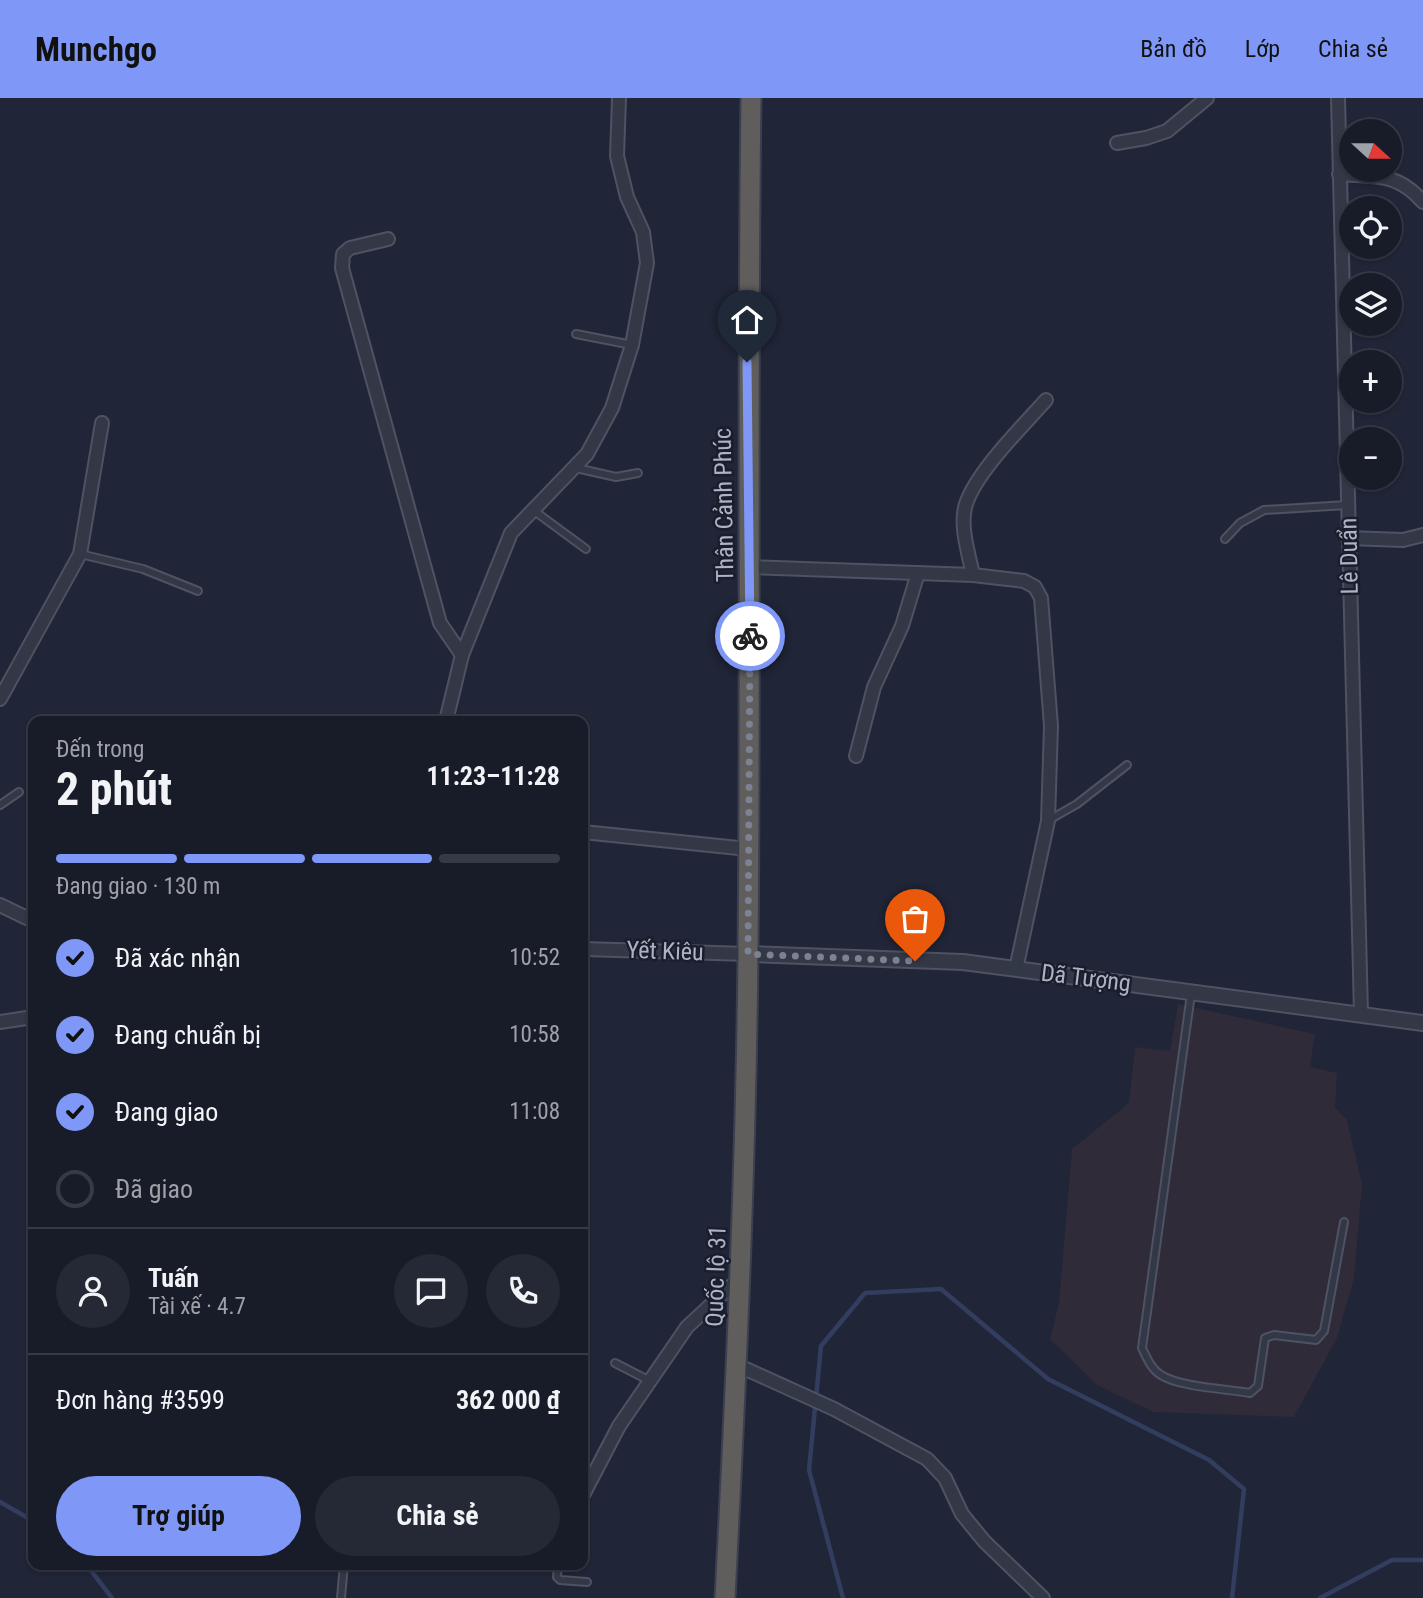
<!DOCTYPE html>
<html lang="vi">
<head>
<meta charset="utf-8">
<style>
	:root { --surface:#181c29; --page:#252935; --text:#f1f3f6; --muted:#9fa1a8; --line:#363a46; --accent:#7f98f7 }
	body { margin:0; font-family:"Roboto Condensed",sans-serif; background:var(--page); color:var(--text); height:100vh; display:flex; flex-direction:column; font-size:26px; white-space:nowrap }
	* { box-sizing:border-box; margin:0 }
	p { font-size:23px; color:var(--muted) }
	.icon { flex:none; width:38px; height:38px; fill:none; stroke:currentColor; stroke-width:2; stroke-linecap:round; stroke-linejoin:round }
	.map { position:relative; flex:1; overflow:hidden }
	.panel { position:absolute; left:28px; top:618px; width:560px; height:854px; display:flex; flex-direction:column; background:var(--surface); border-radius:14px; box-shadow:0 2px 5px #0004,0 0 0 2px var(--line) }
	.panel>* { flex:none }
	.needle { width:46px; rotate:111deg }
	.buttons { position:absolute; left:1339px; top:21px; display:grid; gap:14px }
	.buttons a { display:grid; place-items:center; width:63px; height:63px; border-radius:50%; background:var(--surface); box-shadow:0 2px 5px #0004,0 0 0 2px var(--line); font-size:35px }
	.pin { position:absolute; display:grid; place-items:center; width:60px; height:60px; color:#fff; margin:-72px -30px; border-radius:50% 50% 50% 0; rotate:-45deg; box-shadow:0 0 7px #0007 }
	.pin .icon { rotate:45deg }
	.courier { position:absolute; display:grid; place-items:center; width:70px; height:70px; margin:-35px; border:5px solid #7f98f7; border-radius:50%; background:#fff; color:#222; box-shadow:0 2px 9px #0007 }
	.overview em { font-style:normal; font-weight:700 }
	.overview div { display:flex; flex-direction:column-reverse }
	.overview { display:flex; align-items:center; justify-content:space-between; height:119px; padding:0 28px }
	h1 { font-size:46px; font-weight:700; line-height:52px }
	.bar { display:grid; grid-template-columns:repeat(4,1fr); gap:10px 7px; align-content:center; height:84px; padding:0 28px }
	.bar i { height:9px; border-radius:5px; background:var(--line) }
	.bar .current { background:var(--accent) }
	.bar p { grid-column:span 4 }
	.line { display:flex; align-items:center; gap:18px; padding:0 28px; border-top:2px solid var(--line) }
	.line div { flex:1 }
	.round { display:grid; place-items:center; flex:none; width:74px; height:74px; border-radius:37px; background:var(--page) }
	ol { padding:0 28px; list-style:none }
	li { display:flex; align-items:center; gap:21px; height:77px }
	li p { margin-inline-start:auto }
	li .icon { padding:7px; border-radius:50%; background:var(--accent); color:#111; stroke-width:4 }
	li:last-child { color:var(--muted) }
	li i { width:38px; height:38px; border:4px solid var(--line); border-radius:50% }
	.primary-button { display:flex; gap:14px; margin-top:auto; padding:14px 28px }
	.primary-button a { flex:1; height:80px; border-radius:42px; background:var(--accent); color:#111; font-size:28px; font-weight:700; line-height:80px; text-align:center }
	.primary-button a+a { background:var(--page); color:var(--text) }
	header { display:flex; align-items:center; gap:42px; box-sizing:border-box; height:98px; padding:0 35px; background:var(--accent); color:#111 }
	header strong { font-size:33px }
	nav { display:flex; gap:38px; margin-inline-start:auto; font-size:24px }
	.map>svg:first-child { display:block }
	.medical { fill:#2f2b38 }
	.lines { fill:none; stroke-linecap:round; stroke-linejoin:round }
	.stream { stroke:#333d5f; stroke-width:4.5 }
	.service-casing { stroke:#4e5262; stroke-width:10 }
	.minor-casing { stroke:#4e5262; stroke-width:16 }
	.tertiary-casing { stroke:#4e5262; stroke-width:18 }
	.trunk-casing { stroke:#3b3f4f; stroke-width:23 }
	.service { stroke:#333847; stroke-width:6 }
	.minor { stroke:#333847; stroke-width:12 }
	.tertiary { stroke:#333847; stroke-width:14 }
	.trunk { stroke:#5f5e5c; stroke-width:19 }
	.done { stroke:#7c8193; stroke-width:7; stroke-dasharray:0 12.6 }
	.route { stroke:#7f98f7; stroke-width:9 }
	.labels { text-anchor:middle; stroke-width:5; stroke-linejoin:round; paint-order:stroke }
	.street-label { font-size:24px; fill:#adb2c4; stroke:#191d2c }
</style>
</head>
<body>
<header>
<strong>Munchgo</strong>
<nav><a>Bản đồ</a><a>Lớp</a><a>Chia sẻ</a></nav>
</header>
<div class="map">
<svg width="1423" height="1500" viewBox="0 0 1423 1500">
	<rect width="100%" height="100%" fill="#202537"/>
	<!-- medical -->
	<polygon class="medical" points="1178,906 1315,936 1310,969 1337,975 1335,1010 1347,1022 1362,1086 1354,1180 1337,1240 1294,1319 1153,1314 1097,1287 1050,1241 1059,1205 1072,1051 1129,1005 1135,949 1170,953"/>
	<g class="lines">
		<!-- stream -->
		<g class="stream">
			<polyline points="0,1404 33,1423"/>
			<polyline points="86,1466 112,1500"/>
			<polyline points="843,1500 809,1372 821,1248 865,1195 941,1191 1048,1281 1209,1362 1244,1391 1232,1500"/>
			<polyline points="1320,1500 1392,1462 1423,1462"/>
		</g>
		<defs>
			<g id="service">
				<polyline points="576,236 632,247"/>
				<polyline points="576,370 616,379 638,375"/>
				<polyline points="533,412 586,451"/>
				<polyline points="1225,441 1240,425 1264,412 1347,407"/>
				<polyline points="80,456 143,471 198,493"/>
				<polyline points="0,707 19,694"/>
				<polyline points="1049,722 1077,706 1127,667"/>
				<path d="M1191,896L1142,1250C1147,1260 1151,1271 1161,1277C1179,1289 1228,1291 1250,1295L1258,1288L1265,1240L1274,1237L1316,1242L1324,1233L1344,1124"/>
				<polyline points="615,1265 650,1283"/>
				<polyline points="558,1466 557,1479 560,1482 587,1484"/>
				<polyline points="341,1500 344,1466"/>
			</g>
			<g id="minor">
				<polyline points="1338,0 1361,915"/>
				<polyline points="1117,45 1146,40 1167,33 1207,0"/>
				<path d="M1339,76C1375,79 1397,74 1423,104"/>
				<polyline points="388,141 350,150 343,156 342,170 440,525 462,557"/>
				<polyline points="1348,440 1403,442 1423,437"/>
				<polyline points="750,469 973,477 1024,483 1035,489 1041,500 1051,628 1048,723 1016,871"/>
				<path d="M973,477C969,457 959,427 966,406C977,373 1022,329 1046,302"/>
				<polyline points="0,601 80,456 102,325"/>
				<polyline points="446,623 462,557 511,435 587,356 612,310 632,247 647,165 643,134 627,99 617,58 619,0"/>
				<polyline points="856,658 874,589 902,528 918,475"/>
				<polyline points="583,734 748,751"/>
				<polyline points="0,807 33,823"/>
				<polyline points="583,851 748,856"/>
				<polyline points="0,924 33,919"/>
				<polyline points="737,1267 834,1311 927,1361 945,1380 962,1416 984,1443 1043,1500"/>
				<polyline points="583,1397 619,1328 687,1229 741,1179"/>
			</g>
			<polyline id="tertiary" points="748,856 963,864 1423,925"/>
			<path id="trunk" d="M725,1500C736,1284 746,1068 748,852C751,568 747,284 751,0"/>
		</defs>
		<!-- service casing -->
		<use href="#service" class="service-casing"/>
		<!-- minor casing -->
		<use href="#minor" class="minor-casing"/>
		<!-- tertiary casing -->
		<use href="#tertiary" class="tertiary-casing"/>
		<!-- trunk casing -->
		<use href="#trunk" class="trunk-casing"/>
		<!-- service -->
		<use href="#service" class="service"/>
		<!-- minor -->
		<use href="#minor" class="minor"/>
		<!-- tertiary -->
		<use href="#tertiary" class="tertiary"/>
		<!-- trunk -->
		<use href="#trunk" class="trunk"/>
	</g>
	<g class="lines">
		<!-- done -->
		<polyline class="done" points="750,538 748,856 915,863"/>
		<!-- route -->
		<polyline class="route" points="747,264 750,538"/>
	</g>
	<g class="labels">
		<!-- street labels -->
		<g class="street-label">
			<text transform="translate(724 407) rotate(-91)" y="8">Thân Cảnh Phúc</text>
			<text transform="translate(1349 458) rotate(-91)" y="8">Lê Duẩn</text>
			<text transform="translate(665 853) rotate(2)" y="8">Yết Kiêu</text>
			<text transform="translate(1086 880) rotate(7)" y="8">Dã Tượng</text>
			<text transform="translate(716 1178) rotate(-88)" y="8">Quốc lộ 31</text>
		</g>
	</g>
</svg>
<div class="buttons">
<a><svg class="needle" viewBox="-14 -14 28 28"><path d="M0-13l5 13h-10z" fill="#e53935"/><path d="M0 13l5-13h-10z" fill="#9fa1a8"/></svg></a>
<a><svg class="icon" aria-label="locate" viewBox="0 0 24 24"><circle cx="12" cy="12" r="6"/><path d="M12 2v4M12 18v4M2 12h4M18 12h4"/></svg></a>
<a><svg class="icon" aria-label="layers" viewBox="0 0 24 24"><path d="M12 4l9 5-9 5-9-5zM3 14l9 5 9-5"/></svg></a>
<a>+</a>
<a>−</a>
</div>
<div class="pin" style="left:915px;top:863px;background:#ea580c"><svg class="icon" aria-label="bag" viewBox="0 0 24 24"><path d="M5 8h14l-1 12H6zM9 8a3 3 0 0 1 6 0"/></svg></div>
<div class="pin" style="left:747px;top:264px;background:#1f2937"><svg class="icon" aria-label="home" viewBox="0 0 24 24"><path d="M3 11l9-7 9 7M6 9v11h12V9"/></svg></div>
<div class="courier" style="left:750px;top:538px"><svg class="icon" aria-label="bike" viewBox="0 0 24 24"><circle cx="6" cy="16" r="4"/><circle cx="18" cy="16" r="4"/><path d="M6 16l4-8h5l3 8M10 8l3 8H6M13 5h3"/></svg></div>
<section class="panel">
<div class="overview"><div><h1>2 phút</h1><p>Đến trong</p></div><em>11:23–11:28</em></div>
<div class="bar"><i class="current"></i><i class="current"></i><i class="current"></i><i></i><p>Đang giao · 130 m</p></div>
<ol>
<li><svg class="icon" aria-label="check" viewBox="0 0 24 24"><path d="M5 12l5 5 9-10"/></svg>Đã xác nhận<p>10:52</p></li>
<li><svg class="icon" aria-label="check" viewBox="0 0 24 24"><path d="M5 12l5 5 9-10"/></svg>Đang chuẩn bị<p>10:58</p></li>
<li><svg class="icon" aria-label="check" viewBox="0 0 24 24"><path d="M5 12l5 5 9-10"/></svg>Đang giao<p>11:08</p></li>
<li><i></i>Đã giao</li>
</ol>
<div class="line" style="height:126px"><a class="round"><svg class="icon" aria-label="person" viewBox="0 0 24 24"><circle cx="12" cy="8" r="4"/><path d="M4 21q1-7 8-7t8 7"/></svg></a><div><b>Tuấn</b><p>Tài xế · 4.7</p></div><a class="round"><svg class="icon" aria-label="chat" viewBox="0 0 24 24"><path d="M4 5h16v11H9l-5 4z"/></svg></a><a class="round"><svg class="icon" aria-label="phone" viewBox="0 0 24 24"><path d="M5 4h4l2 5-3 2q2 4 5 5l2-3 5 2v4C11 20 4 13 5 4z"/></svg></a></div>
<div class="line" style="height:91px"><div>Đơn hàng #3599</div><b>362 000 ₫</b></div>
<div class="primary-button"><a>Trợ giúp</a><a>Chia sẻ</a></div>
</section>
</div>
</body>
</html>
